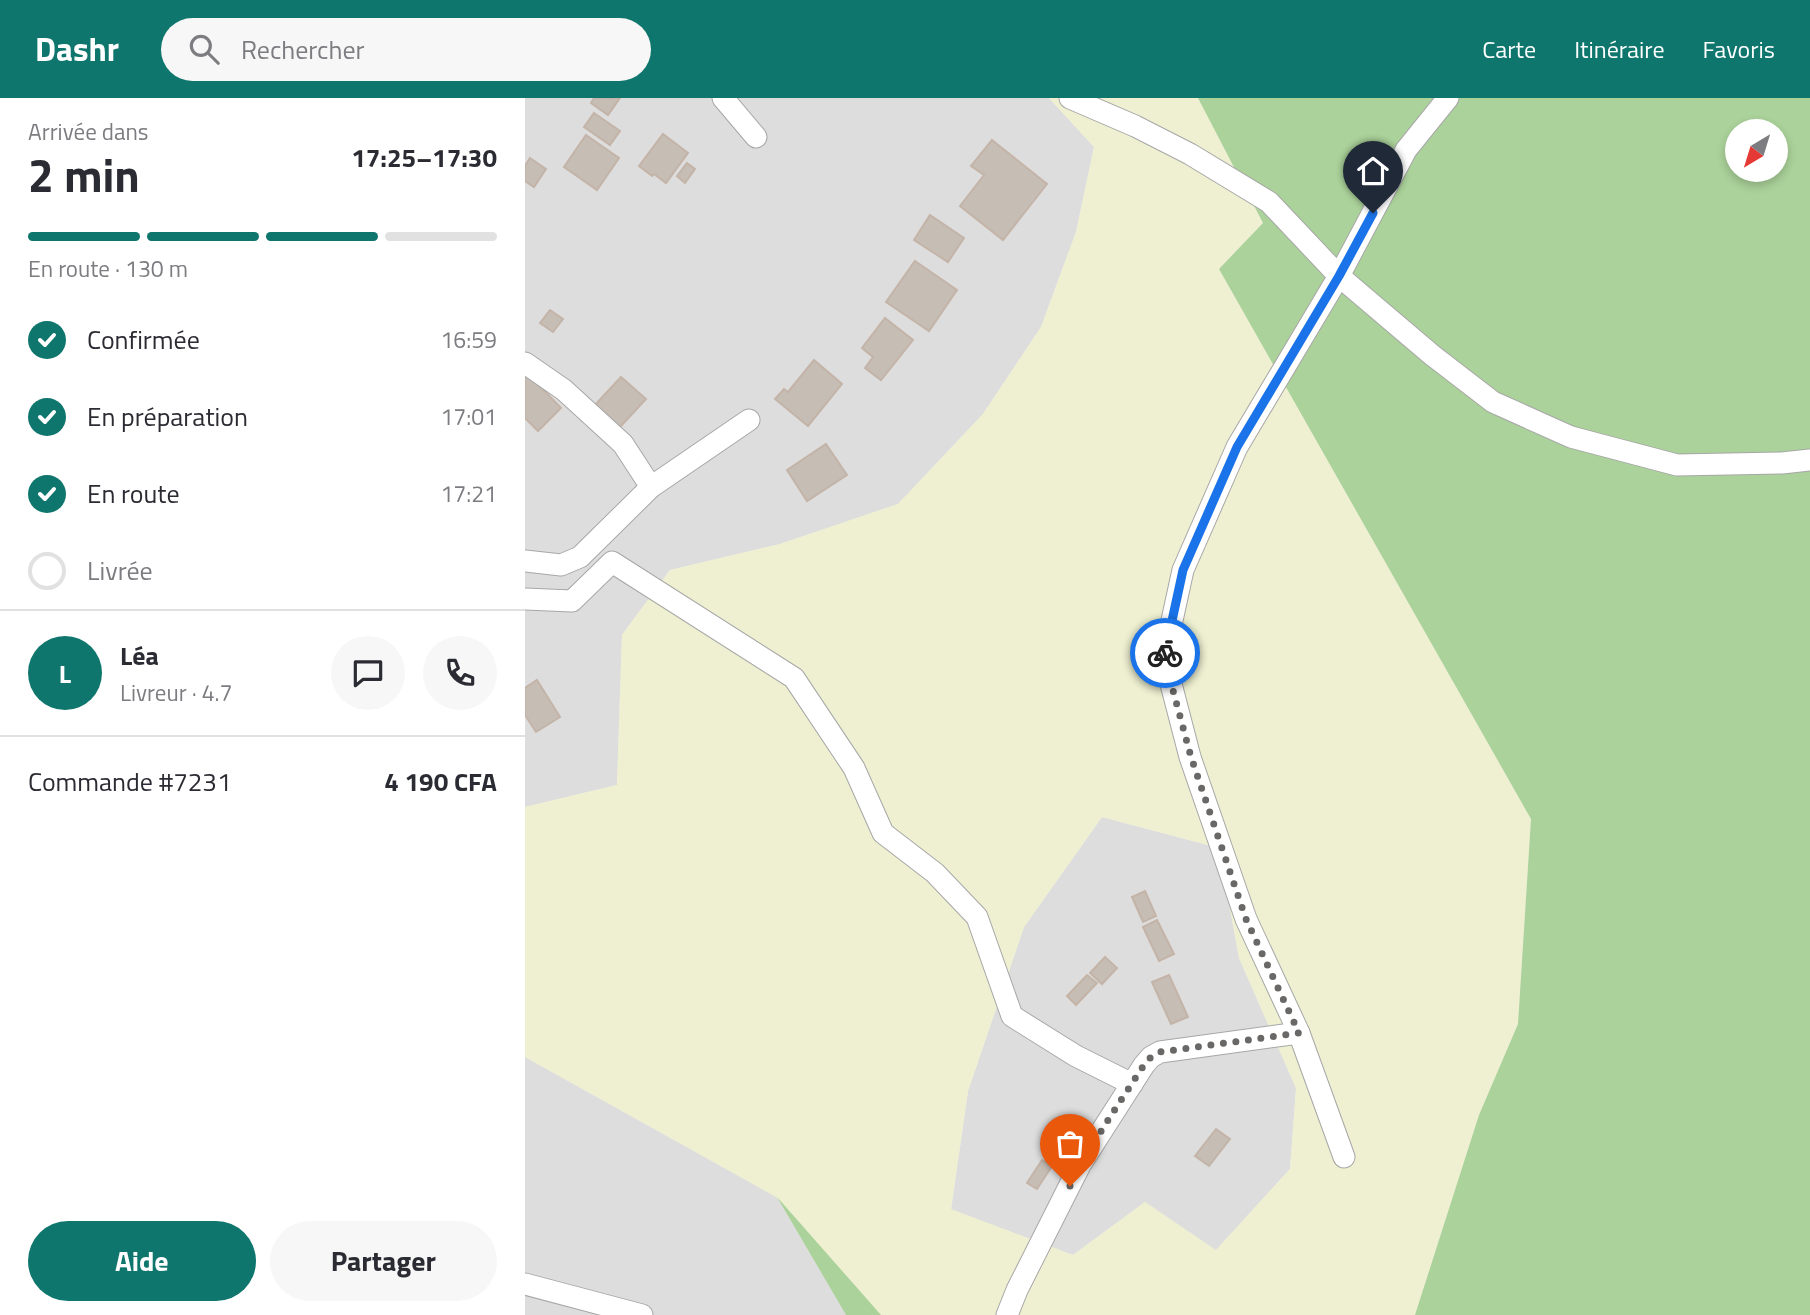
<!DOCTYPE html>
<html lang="fr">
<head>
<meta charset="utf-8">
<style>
	:root { --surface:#fff; --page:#f7f7f7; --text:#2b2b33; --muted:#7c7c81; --line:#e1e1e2; --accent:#0f766e }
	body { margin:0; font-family:"Titillium Web",sans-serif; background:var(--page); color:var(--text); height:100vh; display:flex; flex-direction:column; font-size:26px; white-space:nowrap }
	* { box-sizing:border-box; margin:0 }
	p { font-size:23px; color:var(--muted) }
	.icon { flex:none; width:38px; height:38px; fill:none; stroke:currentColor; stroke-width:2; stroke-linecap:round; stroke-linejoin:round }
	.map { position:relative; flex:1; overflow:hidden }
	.sheet { display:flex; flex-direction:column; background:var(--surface); width:525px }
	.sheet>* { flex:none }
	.needle { width:46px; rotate:218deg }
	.fabs { position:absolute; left:1200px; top:21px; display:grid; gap:14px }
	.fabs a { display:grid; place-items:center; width:63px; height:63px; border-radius:50%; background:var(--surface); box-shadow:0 4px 10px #0003; font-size:35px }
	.pin { position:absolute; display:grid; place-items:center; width:60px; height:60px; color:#fff; margin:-72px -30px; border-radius:50% 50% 50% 0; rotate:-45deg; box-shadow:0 0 7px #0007 }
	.pin .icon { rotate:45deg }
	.courier { position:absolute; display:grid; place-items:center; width:70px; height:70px; margin:-35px; border:5px solid #1a73e8; border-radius:50%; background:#fff; color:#222; box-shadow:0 2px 9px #0007 }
	.overview em { font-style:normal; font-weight:700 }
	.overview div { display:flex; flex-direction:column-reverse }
	.overview { display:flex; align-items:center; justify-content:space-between; height:119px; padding:0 28px }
	h1 { font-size:46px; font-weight:700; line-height:52px }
	.bar { display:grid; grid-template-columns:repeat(4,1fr); gap:10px 7px; align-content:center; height:84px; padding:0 28px }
	.bar i { height:9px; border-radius:5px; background:var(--line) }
	.bar .on { background:var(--accent) }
	.bar p { grid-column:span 4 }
	.line { display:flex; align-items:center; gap:18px; padding:0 28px; border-top:2px solid var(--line) }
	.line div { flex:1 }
	.round { display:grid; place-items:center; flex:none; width:74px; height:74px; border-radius:37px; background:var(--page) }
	ol { padding:0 28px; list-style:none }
	li { display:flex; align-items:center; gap:21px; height:77px }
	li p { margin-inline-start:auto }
	li .icon { padding:7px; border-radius:50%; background:var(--accent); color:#fff; stroke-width:4 }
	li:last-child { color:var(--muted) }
	li i { width:38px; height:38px; border:4px solid var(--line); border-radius:50% }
	.cta { display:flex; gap:14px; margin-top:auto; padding:14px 28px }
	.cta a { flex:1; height:80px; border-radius:42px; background:var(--accent); color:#fff; font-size:28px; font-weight:700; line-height:80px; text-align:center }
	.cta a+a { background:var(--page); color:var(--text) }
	header { display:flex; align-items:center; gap:42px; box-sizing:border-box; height:98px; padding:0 35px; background:var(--accent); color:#fff }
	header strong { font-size:33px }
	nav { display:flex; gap:38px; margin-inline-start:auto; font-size:24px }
	.search { width:490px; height:63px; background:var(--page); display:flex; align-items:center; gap:18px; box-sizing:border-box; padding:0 24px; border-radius:38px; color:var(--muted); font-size:26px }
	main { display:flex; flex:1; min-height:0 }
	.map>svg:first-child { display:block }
	.residential { fill:#dedddd }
	.farmland { fill:#eef0d1; fill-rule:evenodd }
	.forest { fill:#abd29a; fill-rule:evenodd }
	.building { fill:#c6bdb5; stroke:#c4b4a8; stroke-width:2 }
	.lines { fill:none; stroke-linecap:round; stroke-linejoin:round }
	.street-casing { stroke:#a7a7a7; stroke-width:23 }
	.street { stroke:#fff; stroke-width:21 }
	.done { stroke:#696866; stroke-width:7; stroke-dasharray:0 12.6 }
	.route { stroke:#1a73e8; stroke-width:9 }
</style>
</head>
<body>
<header>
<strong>Dashr</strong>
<div class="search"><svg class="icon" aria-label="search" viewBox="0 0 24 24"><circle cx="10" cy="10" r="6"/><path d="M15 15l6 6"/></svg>Rechercher</div>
<nav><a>Carte</a><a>Itinéraire</a><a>Favoris</a></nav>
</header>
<main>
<section class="sheet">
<div class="overview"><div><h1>2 min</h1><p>Arrivée dans</p></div><em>17:25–17:30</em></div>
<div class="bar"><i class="on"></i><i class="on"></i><i class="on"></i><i></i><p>En route · 130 m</p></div>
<ol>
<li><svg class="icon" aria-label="check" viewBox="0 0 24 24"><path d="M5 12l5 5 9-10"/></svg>Confirmée<p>16:59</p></li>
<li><svg class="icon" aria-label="check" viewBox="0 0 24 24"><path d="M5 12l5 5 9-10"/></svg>En préparation<p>17:01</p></li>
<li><svg class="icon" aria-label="check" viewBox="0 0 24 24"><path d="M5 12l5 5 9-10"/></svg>En route<p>17:21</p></li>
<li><i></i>Livrée</li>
</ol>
<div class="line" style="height:126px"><b class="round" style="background:var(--accent);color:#fff">L</b><div><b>Léa</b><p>Livreur · 4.7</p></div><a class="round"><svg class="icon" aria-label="chat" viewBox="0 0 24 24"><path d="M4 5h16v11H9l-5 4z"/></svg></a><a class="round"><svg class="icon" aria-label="phone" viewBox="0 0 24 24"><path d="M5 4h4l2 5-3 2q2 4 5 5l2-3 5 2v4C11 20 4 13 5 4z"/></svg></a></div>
<div class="line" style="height:91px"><div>Commande #7231</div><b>4 190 CFA</b></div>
<div class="cta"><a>Aide</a><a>Partager</a></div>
</section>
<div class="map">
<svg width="1285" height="1217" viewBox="0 0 1285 1217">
	<rect width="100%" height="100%" fill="#f1eee7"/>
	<!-- residential -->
	<g class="residential">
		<polygon points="0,0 524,0 569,49 551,134 516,229 458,316 373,406 255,446 145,472 97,537 92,687 0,709"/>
		<polygon points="577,719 694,750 714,860 771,990 765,1071 690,1153 620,1104 548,1157 426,1112 443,993 499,829"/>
		<polygon points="0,959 252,1099 321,1217 0,1217"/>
	</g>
	<!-- farmland -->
	<path class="farmland" d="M524,0H673L738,125L694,171L1006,721L993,926L954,1017L890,1217H356L251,1099L0,959V709L92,687L97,537L145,472L255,446L373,406L458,316L516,229L551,134L569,49ZM577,719L694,750L714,860L771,990L765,1071L691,1152L620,1104L548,1157L426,1111L443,993L499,829Z"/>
	<!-- forest -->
	<g class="forest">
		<path d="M673,0H1285V1217H890L954,1017L993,926L1006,721L694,171L738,125ZM1213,33H1251V72H1213Z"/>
		<polygon points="252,1099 356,1217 321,1217"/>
	</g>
	<!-- building -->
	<g class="building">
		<polygon points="69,0 95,0 83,17 66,5"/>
		<polygon points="69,15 95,33 85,47 59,29"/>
		<polygon points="138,36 163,55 141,85 129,76 127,78 114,68"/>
		<polygon points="61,37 94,60 72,92 39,69"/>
		<polygon points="467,42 522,86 478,142 435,108 459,77 446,68"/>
		<polygon points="5,60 21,71 9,89 0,83 0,68"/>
		<polygon points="162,65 170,71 160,85 152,78"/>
		<polygon points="405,117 439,140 423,164 389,142"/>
		<polygon points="390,163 432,192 404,233 361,204"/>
		<polygon points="25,212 38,221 28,234 15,225"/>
		<polygon points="360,220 388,242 356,282 340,270 348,259 337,250"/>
		<polygon points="289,262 317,286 283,328 250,301 259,291 263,294"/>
		<polygon points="3,276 36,310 13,333 0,320 0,279"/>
		<polygon points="96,279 121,301 95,329 70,307"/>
		<polygon points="301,346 322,377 282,403 262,372"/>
		<polygon points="12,582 35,619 11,634 0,617 0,590"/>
		<polygon points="620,793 631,818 618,824 607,799"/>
		<polygon points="632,822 649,856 634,863 618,829"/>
		<polygon points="580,859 592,870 577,886 565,875"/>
		<polygon points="562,877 572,885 551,907 542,898"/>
		<polygon points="644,877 663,919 646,926 627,884"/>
		<polygon points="691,1031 705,1041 684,1068 670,1058"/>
		<polygon points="517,1062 527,1068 512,1091 502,1085"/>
	</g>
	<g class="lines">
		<defs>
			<g id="street">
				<polyline points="198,0 231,39"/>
				<polyline points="545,0 610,28 665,56 744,104 814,178 907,257 968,304 1046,339 1152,367 1257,365 1285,362"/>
				<polyline points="0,265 39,292 98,346 126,389"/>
				<polyline points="0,463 36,467 55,459 126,389 224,322"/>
				<polyline points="0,501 47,503 87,464 269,580 329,670 358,735 410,775 452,819 487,918 551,958 607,986"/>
				<polyline points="819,1059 774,935 721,821 665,659 639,559 658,472 712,349 814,178 881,52 923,0"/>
				<polyline points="0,1186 117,1217"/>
				<polyline points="482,1217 492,1192 555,1067 619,967 626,959 635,954 774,935"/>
			</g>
		</defs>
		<!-- street casing -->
		<use href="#street" class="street-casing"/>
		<!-- street -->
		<use href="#street" class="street"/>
	</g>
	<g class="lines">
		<!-- done -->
		<path class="done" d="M545,1088C566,1046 593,1007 619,967L626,959L635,954L774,935L721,821L666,659L639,559L640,555"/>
		<!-- route -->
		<polyline class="route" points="640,555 658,472 712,349 814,178 848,115"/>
	</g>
</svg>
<div class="fabs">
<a><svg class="needle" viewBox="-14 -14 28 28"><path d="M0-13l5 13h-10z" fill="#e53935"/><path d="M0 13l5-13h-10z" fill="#7c7c81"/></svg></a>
</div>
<div class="pin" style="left:545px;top:1088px;background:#ea580c"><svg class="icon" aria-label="bag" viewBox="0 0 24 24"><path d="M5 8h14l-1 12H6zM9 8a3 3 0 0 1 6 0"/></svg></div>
<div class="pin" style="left:848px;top:115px;background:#1f2937"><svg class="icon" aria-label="home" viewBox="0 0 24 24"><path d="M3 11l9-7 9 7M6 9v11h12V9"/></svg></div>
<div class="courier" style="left:640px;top:555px"><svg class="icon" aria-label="bike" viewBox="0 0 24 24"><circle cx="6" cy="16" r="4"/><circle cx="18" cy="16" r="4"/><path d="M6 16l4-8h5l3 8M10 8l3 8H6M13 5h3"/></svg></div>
</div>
</main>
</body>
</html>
